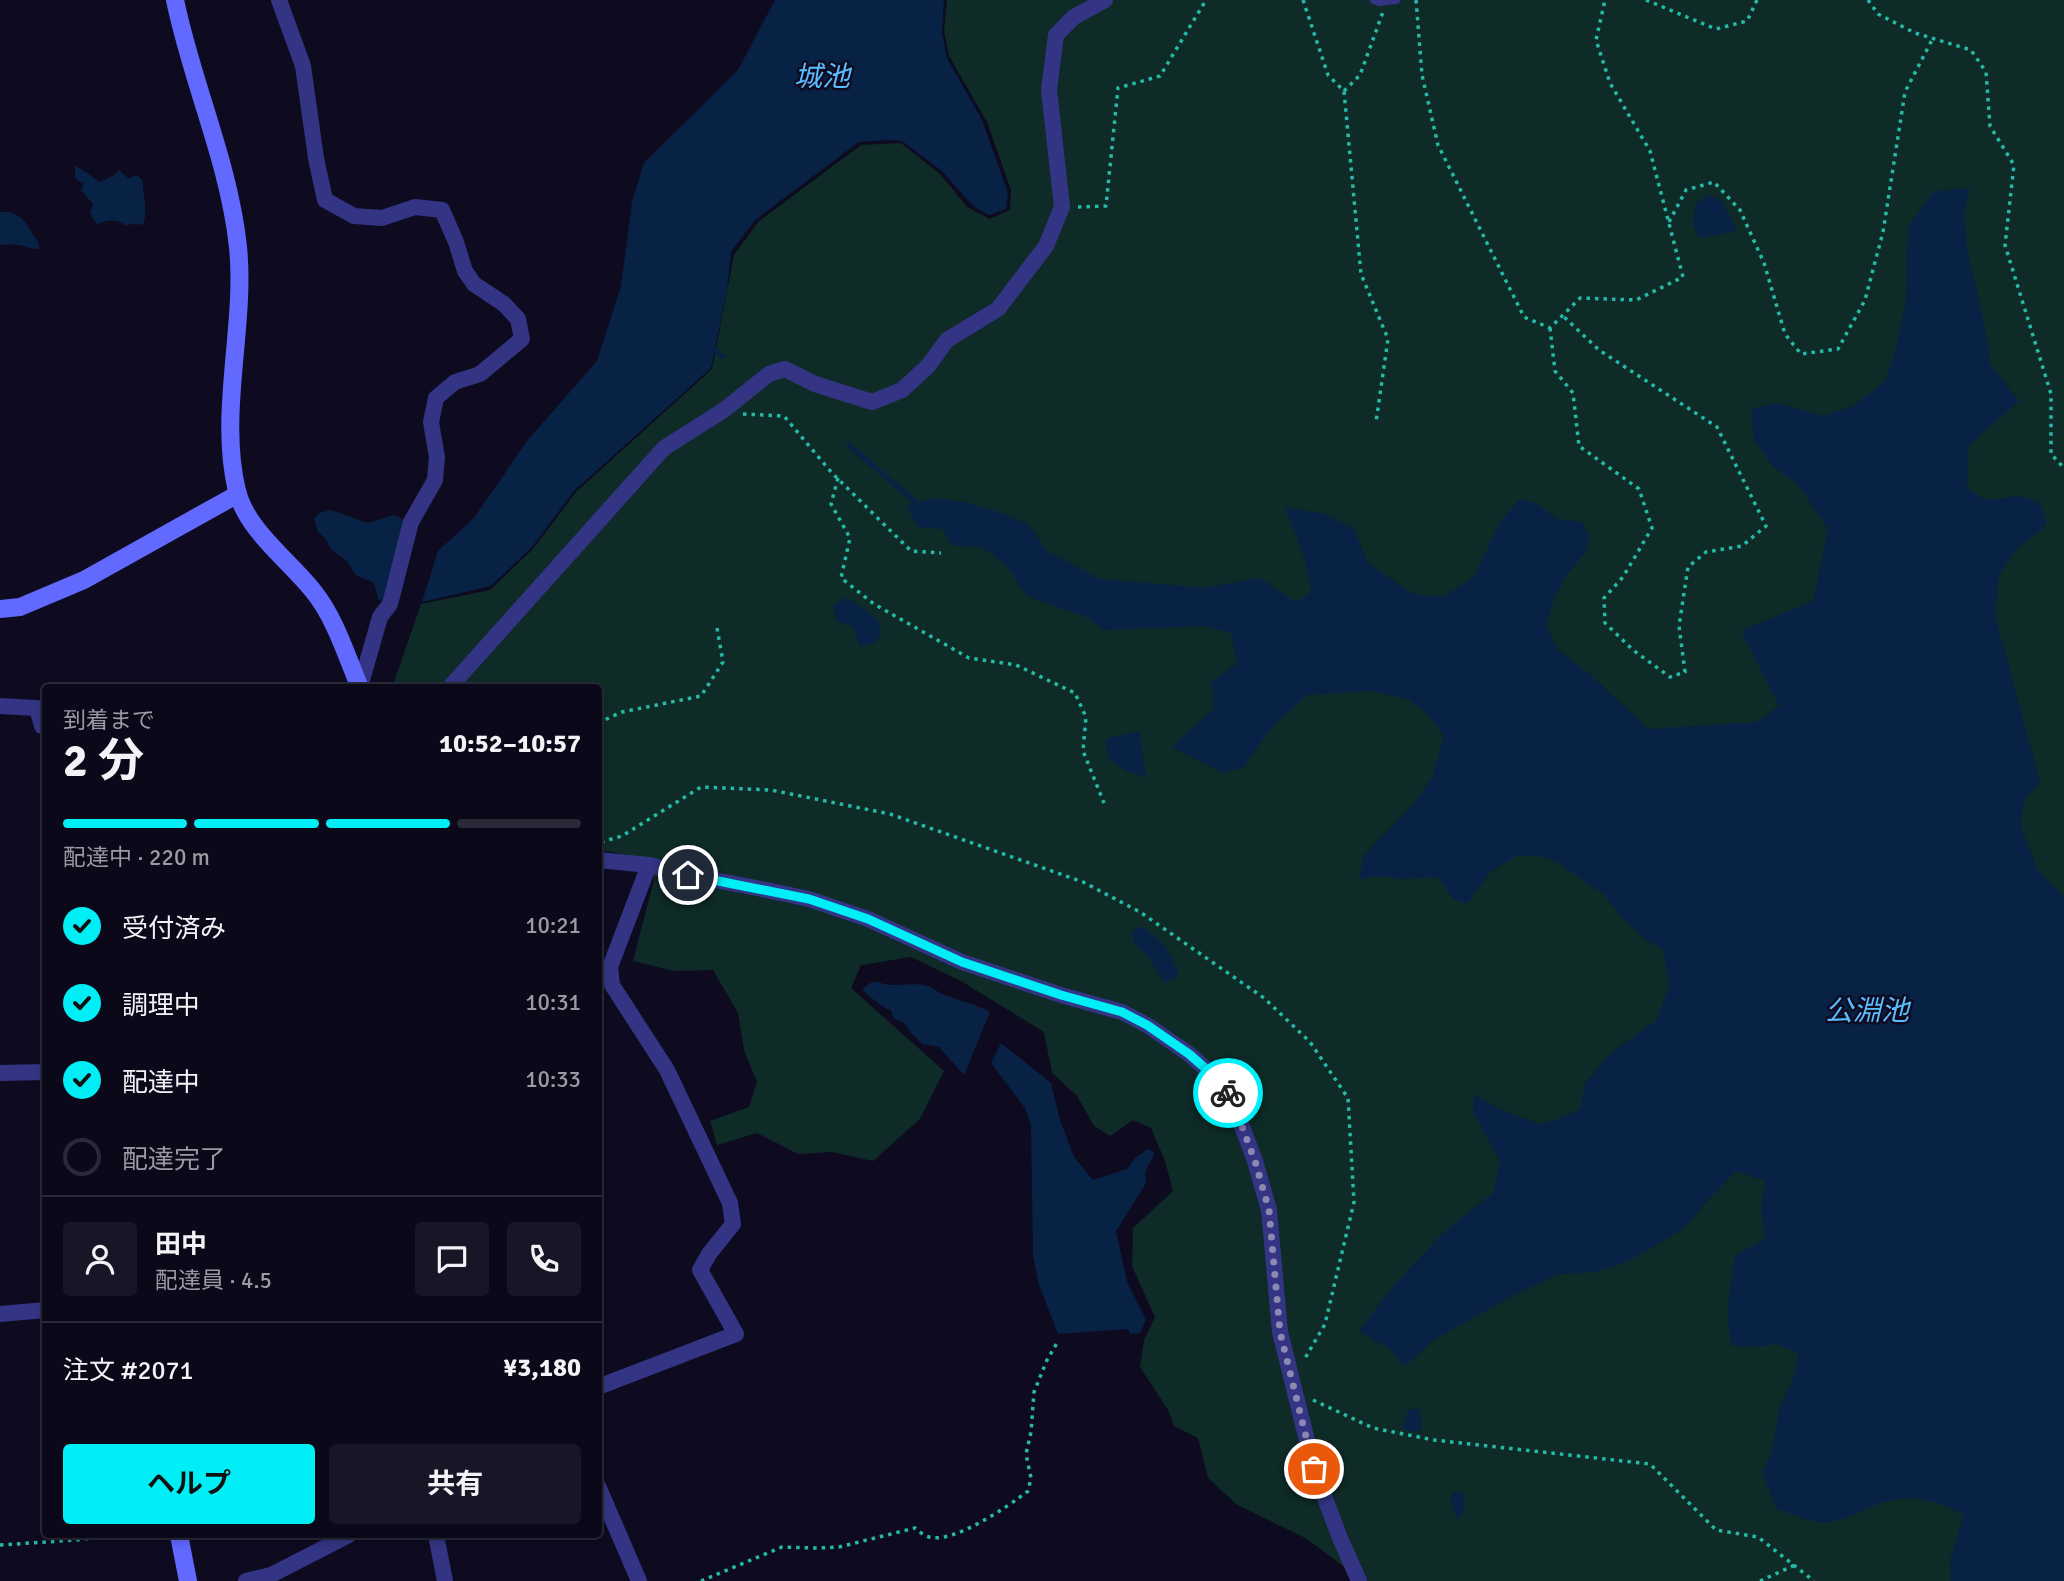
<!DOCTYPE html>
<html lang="ja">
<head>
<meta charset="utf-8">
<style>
	:root { --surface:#0a0819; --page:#181626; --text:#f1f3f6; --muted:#999aa2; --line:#2a2938; --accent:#00eef6 }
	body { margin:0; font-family:Signika,"Noto Sans JP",sans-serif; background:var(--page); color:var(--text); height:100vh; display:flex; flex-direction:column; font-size:26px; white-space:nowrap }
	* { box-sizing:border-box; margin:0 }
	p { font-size:23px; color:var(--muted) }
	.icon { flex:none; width:38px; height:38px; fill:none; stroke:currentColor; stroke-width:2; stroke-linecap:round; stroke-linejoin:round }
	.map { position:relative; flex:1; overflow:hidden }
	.panel { position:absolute; left:42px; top:684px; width:560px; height:854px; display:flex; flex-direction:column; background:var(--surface); border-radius:7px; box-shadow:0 4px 10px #0003,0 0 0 2px var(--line) }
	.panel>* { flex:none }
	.pin { position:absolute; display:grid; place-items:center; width:60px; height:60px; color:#fff; margin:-30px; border:4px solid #fff; border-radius:50%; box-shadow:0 2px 7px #0007 }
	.courier { position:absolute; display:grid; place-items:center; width:70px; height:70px; margin:-35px; border:5px solid #00eef6; border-radius:50%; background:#fff; color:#222; box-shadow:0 2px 9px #0007 }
	.overview em { font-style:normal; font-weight:700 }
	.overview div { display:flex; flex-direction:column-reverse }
	.overview { display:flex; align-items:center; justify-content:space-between; height:119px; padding:0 21px }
	h1 { font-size:46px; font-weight:700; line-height:52px }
	.bar { display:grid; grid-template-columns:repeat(4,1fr); gap:10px 7px; align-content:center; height:84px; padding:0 21px }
	.bar i { height:9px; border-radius:5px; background:var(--line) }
	.bar .current { background:var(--accent) }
	.bar p { grid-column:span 4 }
	.line { display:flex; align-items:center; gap:18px; padding:0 21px; border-top:2px solid var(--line) }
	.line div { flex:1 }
	.round { display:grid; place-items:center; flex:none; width:74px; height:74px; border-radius:7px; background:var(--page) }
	ol { padding:0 21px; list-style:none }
	li { display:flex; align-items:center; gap:21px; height:77px }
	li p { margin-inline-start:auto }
	li .icon { padding:7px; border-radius:50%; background:var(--accent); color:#111; stroke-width:4 }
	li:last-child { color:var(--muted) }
	li i { width:38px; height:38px; border:4px solid var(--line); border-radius:50% }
	.cta { display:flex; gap:14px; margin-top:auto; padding:14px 21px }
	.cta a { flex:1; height:80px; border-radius:7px; background:var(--accent); color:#111; font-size:28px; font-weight:700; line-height:80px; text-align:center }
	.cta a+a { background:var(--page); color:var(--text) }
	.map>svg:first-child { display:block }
	.green { fill:#0e2b28 }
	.water { fill:#072244 }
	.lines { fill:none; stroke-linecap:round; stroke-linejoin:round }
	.stream { stroke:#072244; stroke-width:5 }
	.path { stroke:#24baa7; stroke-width:3.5; stroke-dasharray:3.5 5; stroke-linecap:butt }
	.lane { stroke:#333584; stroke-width:8 }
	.street { stroke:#333584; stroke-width:16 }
	.secondary { stroke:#6269ff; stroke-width:18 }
	.done { stroke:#8b88b1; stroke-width:7; stroke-dasharray:0 12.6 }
	.route { stroke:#00eef6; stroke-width:9 }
	.labels { text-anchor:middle; stroke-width:5; stroke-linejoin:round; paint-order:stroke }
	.water-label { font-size:28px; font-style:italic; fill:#59bdff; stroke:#0e0b21 }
</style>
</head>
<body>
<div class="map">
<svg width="2064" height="1581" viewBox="0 0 2064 1581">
	<rect width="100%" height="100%" fill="#0e0b21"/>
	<!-- green -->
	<polygon class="green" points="947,0 2064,0 2064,1581 1363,1581 1307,1539 1236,1504 1208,1478 1198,1438 1174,1426 1168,1410 1140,1367 1144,1340 1155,1317 1132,1266 1133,1228 1173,1191 1165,1161 1151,1128 1133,1120 1110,1136 1094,1126 1077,1096 1052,1073 1044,1032 961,981 911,957 861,965 851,988 944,1071 920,1119 873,1161 832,1152 798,1154 757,1133 717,1145 710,1121 749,1107 757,1082 744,1050 738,1013 713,970 674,971 633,961 654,880 651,859 599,850 598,688 392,688 421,604 490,590 533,549 576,492 712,369 734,255 758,222 861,145 901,143 940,174 967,207 990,219 1010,210 1011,190 987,122 949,56 944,31"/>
	<!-- water -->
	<g class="water">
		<polygon points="775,0 944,0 942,33 947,58 982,120 1008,193 1006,209 989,215 973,206 942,171 902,141 888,140 859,142 755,220 731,252 727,290 711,368 574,491 532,547 491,586 422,602 438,551 474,518 527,441 597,361 621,286 632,202 644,163 738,70"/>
		<path d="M75,165L100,182L114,175L119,170L129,179L137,175L143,181C142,195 149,211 143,224L135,225L132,223L126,226C117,218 108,220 97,224L90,213L93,204L81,190L84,183L78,181L75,177Z"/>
		<path d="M1970,188L1964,214L1967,248L1985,327L1990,364L2019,401L1969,445L1967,488L1986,500L2022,496L2039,503L2047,522L2043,529L2015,550L1999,575L1995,615L2040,782L2025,799L2020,824L2038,870L2064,897V1581H1951L1950,1560L1964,1515C1932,1497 1904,1493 1870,1507C1854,1514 1843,1522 1824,1522C1809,1523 1791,1513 1777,1509L1762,1472L1772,1451L1779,1410L1795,1374L1799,1354L1777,1344L1753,1347L1732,1346C1724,1315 1730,1287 1735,1256L1765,1238L1761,1211L1765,1181L1736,1171L1712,1196L1683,1229L1625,1263L1595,1272L1559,1274L1518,1293L1435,1339L1405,1366L1388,1348L1359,1331L1394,1285L1445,1231L1494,1192L1500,1161L1473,1112L1474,1094L1502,1110L1539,1124L1559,1119L1580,1109L1585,1083L1612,1052L1656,1021L1670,984L1662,949L1646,940L1622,918L1605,895L1555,861L1540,856H1517L1490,872L1467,904L1454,899L1437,877L1403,879L1383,876L1359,879L1364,855L1411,807L1432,778L1444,736L1425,712L1409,700L1374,691L1307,695L1271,728L1244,767L1224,773L1172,747L1213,709L1212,681L1237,664L1231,633L1204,626L1104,630L1084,616L1027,596L1006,565L983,548L951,545L943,529L918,527L906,506L934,498L964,502L1002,513L1030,526L1047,551L1100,579L1203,588L1260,578L1296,602L1311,592C1307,561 1297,535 1285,508L1323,513L1354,529L1368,563L1413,594L1443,597L1475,576L1499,523L1520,499L1538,504L1557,519L1582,522L1589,537L1586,552L1567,574L1555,597L1546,624L1557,649L1594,678L1648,729L1757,722L1779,706L1741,631L1813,601L1828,529L1798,485L1772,465L1754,440L1751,409L1777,403L1823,416L1853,406L1885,382L1896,349L1906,302L1908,227L1934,191Z"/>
		<polygon points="1707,195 1721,200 1737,231 1699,238 1693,225 1695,204"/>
		<path d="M0,212C18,211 24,219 32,233C36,239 39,242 40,249C23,248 20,242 0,245Z"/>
		<polygon points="331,510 367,523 394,515 405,521 384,602 378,599 374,583 356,575 346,560 331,549 325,538 318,532 314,519 319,513"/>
		<polygon points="847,597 877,619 882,633 875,643 859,646 853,627 836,621 833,606"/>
		<polygon points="1139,731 1146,777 1128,772 1109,759 1105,739"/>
		<polygon points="1142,926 1165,945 1179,975 1164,983 1149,958 1134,943 1132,931"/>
		<path d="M878,982C894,989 910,981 928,986C933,987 937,992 942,994C958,1000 975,1004 990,1012L964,1075L939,1047L923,1044L913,1035L903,1022L893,1018L891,1010C879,1007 872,997 862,990L870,983Z"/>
		<polygon points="1001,1043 1051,1083 1060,1120 1074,1157 1093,1180 1127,1169 1135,1158 1148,1149 1155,1153 1145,1172 1146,1183 1116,1231 1127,1282 1146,1320 1140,1333 1130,1334 1128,1329 1058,1334 1038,1282 1033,1255 1031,1125 1025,1108 991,1063"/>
		<polygon points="1420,1408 1422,1429 1416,1433 1402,1428 1408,1410"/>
		<polygon points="1453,1492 1464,1493 1465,1509 1458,1520 1450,1500"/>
	</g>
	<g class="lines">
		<!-- stream -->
		<g class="stream">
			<polyline points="711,348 723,356"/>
			<polyline points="849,445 921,507"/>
		</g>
		<!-- path -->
		<g class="path">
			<polyline points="1303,0 1328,75 1344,91 1361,274 1388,339 1376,422"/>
			<polyline points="1416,0 1422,75 1438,145 1524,317 1550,328 1580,298 1636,300 1683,277 1650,151 1610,83 1596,40 1605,0"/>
			<polyline points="1646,0 1716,29 1747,21 1757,0"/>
			<polyline points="1868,0 1878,14 1915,33 1971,50 1986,72 1990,126 2014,165 2005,245 2051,394 2051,454 2064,468"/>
			<polyline points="1344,91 1360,75 1383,12"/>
			<polyline points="1078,207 1106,206 1118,88 1160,76 1206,0"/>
			<polyline points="1669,222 1686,190 1714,182 1740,210 1764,263 1785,334 1801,354 1838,349 1865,300 1883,232 1905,92 1933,38"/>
			<polyline points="1550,328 1555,371 1573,393 1579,446 1639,489 1652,528 1623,577 1604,598 1605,623 1633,650 1670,677 1685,672 1679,626 1688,567 1706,552 1742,546 1766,526 1717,427 1599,350 1563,316"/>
			<polyline points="743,414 784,416 832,473 911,551 941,553"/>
			<polyline points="838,478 831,504 850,538 841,578 874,604 969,658 1016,665 1075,693 1086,717 1083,751 1104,803"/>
			<polyline points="598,723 622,712 701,696 723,662 717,628"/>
			<polyline points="598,831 600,841"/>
			<polyline points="601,842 622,836 701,787 771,790 890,814 1083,882 1140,912 1264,998 1310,1042 1348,1098 1354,1202 1325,1324 1304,1360"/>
			<polyline points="1313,1400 1373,1428 1434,1440 1650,1464 1716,1530 1758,1537 1814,1581"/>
			<polyline points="0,1545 76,1540 114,1535"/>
			<path d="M701,1581L782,1547L817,1548L839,1547L915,1528C919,1531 924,1536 929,1537C953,1544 1009,1506 1028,1491L1031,1478L1026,1454L1031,1432L1034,1392L1047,1360L1057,1343"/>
			<polyline points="1760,1581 1795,1565"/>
		</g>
		<!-- lane -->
		<polyline class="lane" points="1374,0 1379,2 1396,0"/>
		<!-- street -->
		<g class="street">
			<polyline points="279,0 303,66 316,158 325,200 354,216 382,218 415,207 442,210 456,242 465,271 474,284 504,304 518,319 522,339 480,374 455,382 436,398 431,422 437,457 435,480 411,522 390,604 380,617 360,687"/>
			<polyline points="449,688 664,448 724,410 769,374 785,369 815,384 872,402 902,390 928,366 947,340 998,309 1046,246 1062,207 1049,90 1056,35 1074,17 1105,0"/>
			<polyline points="0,706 37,708 42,726 46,727"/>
			<polyline points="598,860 649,865 688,875 762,889 809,899 868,919 962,962 1061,995 1122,1012 1147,1025 1189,1054 1222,1083 1232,1100 1255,1161 1269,1210 1280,1332 1314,1469 1340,1538 1359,1581"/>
			<polyline points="0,1073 46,1072"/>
			<polyline points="0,1314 46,1310"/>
			<polyline points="598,1387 736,1334 700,1270 709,1254 733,1224 730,1203 667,1070 612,985 610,967 649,865"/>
			<polyline points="598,1486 639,1581"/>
			<polyline points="436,1535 445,1581"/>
			<polyline points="246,1581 271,1575 349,1535"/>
		</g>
		<!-- secondary -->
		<g class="secondary">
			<path d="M175,0C192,83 229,162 238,247C246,326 218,413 237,491C247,531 290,561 314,592C335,618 347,657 360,688"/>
			<polyline points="0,609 20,607 84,580 238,494"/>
			<polyline points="179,1535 188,1581"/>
		</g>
	</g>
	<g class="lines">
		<!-- done -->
		<polyline class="done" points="1228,1093 1232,1100 1255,1161 1269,1210 1280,1332 1314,1469"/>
		<!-- route -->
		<polyline class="route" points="688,875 809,899 868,919 962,962 1061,995 1122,1012 1147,1025 1189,1054 1222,1083 1228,1093"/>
	</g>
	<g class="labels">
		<!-- water labels -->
		<g class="water-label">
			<text x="822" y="86">城池</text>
			<text x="1867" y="1020">公淵池</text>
		</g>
	</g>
</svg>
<div class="pin" style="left:1314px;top:1469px;background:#ea580c"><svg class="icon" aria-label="bag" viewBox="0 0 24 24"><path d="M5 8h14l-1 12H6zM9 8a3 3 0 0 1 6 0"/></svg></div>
<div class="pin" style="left:688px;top:875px;background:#1f2937"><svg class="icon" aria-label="home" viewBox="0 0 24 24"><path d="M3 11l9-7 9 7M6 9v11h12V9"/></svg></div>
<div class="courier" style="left:1228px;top:1093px"><svg class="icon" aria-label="bike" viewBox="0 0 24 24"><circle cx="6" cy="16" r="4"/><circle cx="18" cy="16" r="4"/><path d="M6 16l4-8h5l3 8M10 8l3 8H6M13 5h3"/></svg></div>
<section class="panel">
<div class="overview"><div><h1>2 分</h1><p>到着まで</p></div><em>10:52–10:57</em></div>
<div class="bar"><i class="current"></i><i class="current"></i><i class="current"></i><i></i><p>配達中 · 220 m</p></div>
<ol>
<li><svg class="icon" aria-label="check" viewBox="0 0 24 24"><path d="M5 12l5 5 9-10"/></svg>受付済み<p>10:21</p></li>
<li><svg class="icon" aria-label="check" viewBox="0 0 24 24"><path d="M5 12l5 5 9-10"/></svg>調理中<p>10:31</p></li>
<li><svg class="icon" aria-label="check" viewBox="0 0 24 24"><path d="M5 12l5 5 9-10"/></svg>配達中<p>10:33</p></li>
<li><i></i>配達完了</li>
</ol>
<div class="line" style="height:126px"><a class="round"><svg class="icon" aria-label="person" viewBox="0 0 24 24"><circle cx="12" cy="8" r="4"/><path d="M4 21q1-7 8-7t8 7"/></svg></a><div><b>田中</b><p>配達員 · 4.5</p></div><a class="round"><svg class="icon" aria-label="chat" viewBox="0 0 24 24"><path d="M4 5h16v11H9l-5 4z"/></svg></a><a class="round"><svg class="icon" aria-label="phone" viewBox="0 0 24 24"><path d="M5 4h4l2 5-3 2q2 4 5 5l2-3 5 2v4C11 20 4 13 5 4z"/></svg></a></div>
<div class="line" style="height:91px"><div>注文 #2071</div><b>¥3,180</b></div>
<div class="cta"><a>ヘルプ</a><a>共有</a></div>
</section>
</div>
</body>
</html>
